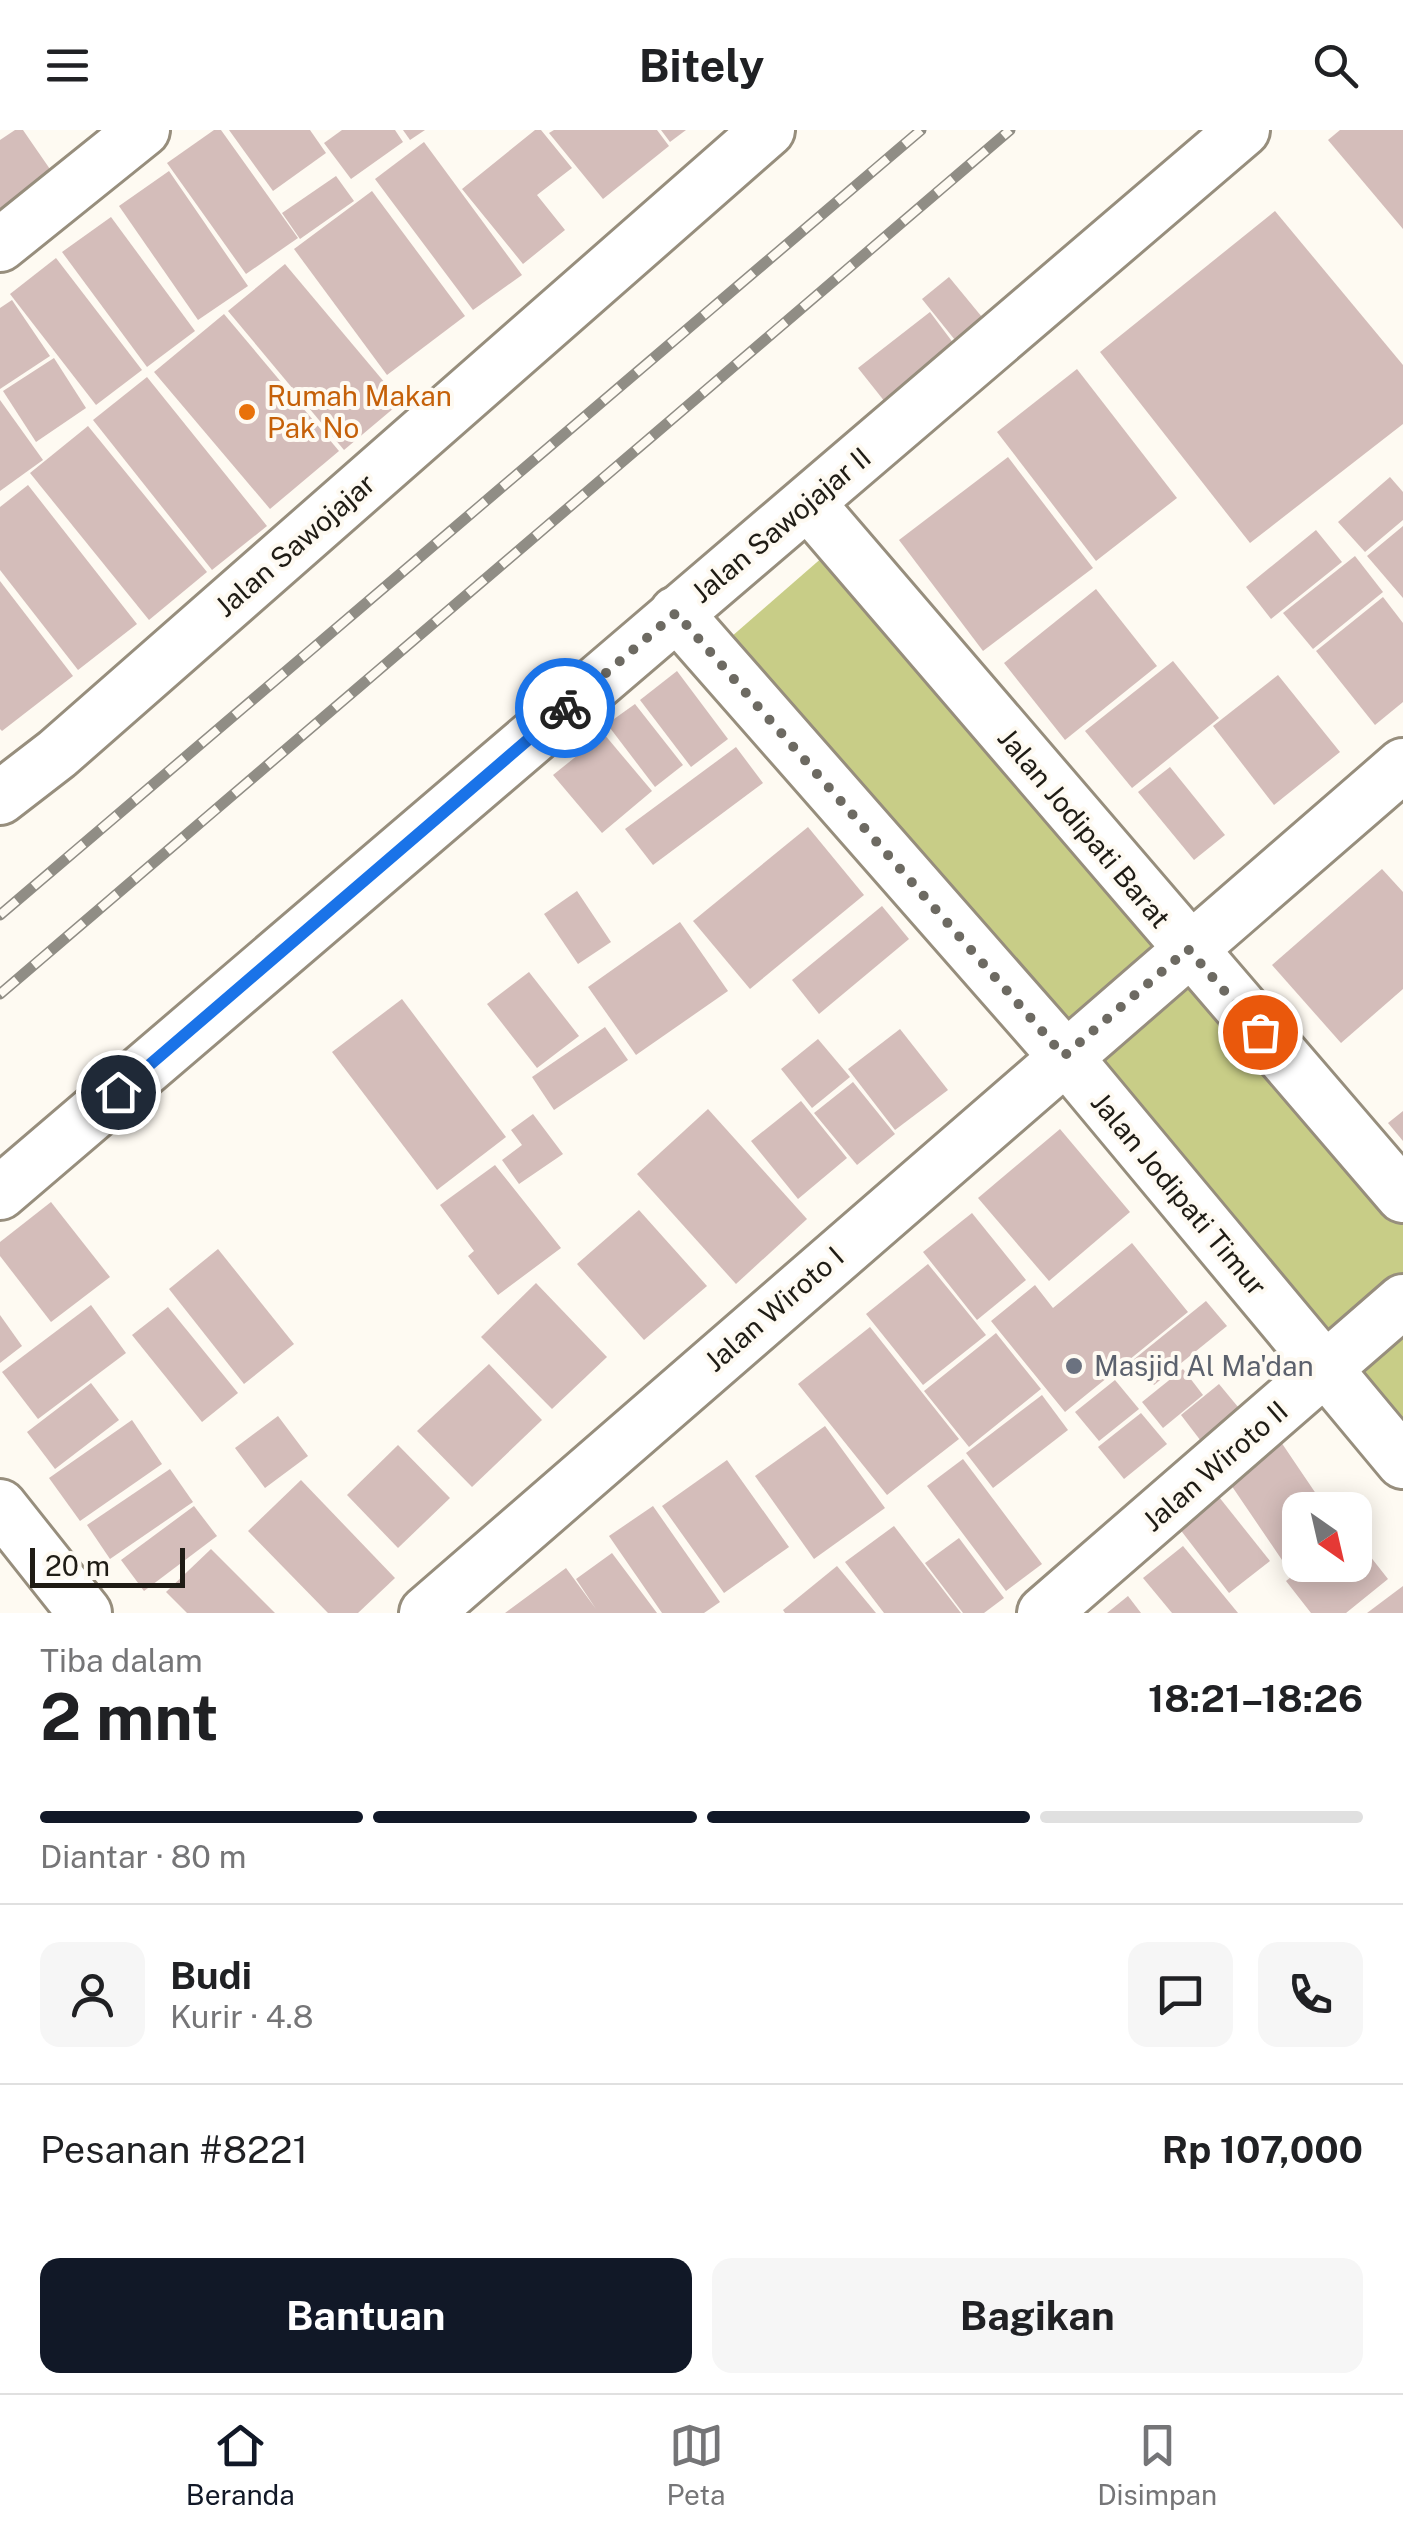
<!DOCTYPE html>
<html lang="id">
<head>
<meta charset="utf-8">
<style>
	:root { --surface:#fff; --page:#f6f6f6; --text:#202124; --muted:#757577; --line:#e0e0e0; --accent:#111827 }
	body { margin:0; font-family:"Public Sans",sans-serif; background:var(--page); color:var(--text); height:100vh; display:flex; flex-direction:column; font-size:38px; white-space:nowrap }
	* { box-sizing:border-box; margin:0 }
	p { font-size:32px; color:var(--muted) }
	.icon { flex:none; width:55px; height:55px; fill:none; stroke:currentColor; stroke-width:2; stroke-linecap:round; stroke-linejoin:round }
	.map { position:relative; height:1483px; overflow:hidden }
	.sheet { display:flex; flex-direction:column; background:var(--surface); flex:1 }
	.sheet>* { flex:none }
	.needle { width:65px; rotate:146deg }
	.buttons { position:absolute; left:1282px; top:1362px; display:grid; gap:20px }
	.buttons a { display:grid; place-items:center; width:90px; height:90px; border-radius:20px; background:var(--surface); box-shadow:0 5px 25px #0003; font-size:50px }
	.scale { position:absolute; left:30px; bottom:25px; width:155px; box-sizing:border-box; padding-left:10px; border:5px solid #1f1c15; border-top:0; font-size:28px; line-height:35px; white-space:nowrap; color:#1f1c15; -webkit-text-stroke:8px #fefaf2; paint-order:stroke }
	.pin { position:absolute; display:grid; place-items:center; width:85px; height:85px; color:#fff; margin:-42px; border:5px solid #fff; border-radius:50%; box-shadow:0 2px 10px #0007 }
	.courier { position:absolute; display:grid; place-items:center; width:100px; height:100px; margin:-50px; border:8px solid #1a73e8; border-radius:50%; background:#fff; color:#222; box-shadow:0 2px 12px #0007 }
	.head em { font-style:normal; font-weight:700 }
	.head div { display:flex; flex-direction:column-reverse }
	.head { display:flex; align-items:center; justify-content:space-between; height:170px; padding:0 40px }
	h1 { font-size:65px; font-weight:700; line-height:75px }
	.bar { display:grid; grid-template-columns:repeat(4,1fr); gap:15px 10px; align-content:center; height:120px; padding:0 40px }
	.bar i { height:12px; border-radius:8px; background:var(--line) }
	.bar .active { background:var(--accent) }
	.bar p { grid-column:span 4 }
	.line { display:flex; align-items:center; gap:25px; padding:0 40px; border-top:2px solid var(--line) }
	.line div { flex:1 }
	.round { display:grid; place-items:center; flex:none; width:105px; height:105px; border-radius:20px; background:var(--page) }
	.button { display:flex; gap:20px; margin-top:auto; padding:20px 40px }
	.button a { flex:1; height:115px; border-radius:20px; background:var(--accent); color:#fff; font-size:40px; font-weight:700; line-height:115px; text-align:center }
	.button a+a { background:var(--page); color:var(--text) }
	header { display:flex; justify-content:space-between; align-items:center; height:130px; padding:0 40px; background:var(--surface); font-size:45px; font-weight:700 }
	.menu { display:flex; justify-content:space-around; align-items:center; height:140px; border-top:2px solid var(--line); background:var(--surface); font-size:28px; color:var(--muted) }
	.menu a { display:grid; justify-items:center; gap:5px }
	.menu .active { color:var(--accent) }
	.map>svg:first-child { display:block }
	.green { fill:#c8cd87 }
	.building { fill:#d4bdba }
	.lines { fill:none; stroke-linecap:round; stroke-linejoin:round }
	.minor-casing { stroke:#978e7d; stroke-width:58 }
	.minor { stroke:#fff; stroke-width:52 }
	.rail-casing { stroke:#908d85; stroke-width:11 }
	.rail { stroke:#fefaf2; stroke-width:8; stroke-dasharray:22; stroke-linecap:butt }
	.done { stroke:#6d6a62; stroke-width:10; stroke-dasharray:0 18 }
	.route { stroke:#1a73e8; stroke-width:12 }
	.food-dot { fill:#e8710a; stroke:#fefaf2; stroke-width:4 }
	.worship-dot { fill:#6b7280; stroke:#fefaf2; stroke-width:4 }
	.labels { text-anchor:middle; stroke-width:8; stroke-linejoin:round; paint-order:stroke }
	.food-label { font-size:28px; fill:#c56008; stroke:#fefaf2; text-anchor:start }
	.street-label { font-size:28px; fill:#1f1c15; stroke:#fefaf2 }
	.worship-label { font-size:28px; fill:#5b616d; stroke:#fefaf2; text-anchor:start }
</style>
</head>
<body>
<header><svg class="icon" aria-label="menu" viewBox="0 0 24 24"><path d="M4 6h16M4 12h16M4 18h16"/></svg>Bitely<svg class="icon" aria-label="search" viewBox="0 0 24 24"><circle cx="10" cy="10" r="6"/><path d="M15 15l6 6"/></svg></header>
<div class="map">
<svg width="1403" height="1483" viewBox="0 0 1403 1483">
	<rect width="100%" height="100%" fill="#fefaf2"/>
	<!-- green -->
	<polygon class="green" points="824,426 1403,1086 1403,1291 723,514"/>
	<!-- building -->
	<g class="building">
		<polygon points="15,0 23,0 54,45 0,83 0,10"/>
		<polygon points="214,0 221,0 298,108 246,144 167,33"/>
		<polygon points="229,0 310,0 326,23 273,61"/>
		<polygon points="342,0 395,0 403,12 351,49 324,13"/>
		<polygon points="403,0 425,0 410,10"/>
		<polygon points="535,0 541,0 572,38 537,65 565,100 523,134 462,59"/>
		<polygon points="554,0 657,0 669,16 603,69 549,3"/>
		<polygon points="661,0 686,0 670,12"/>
		<polygon points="1340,0 1403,0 1403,99 1328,10"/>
		<polygon points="424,12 522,145 473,180 375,49"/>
		<polygon points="169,41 248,156 198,190 119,76"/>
		<polygon points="336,46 354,71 300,109 282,83"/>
		<polygon points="372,61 465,186 387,245 294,119"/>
		<polygon points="1275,81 1403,235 1403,294 1250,413 1100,222"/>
		<polygon points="111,87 195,201 147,237 62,122"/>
		<polygon points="56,128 142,240 96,275 10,164"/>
		<polygon points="285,134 401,272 344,320 228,181"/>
		<polygon points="949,147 991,198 963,220 922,169"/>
		<polygon points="12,170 50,226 0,259 0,178"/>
		<polygon points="930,182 960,222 889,277 858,238"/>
		<polygon points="224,184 339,321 270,379 154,242"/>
		<polygon points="54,228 86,278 36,312 3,261"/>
		<polygon points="1077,239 1177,368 1096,431 997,302"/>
		<polygon points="147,247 267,396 212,440 93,290"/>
		<polygon points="0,270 43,330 0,361"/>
		<polygon points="88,296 207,442 149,490 30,343"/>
		<polygon points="1008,327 1093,438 983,521 899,410"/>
		<polygon points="1390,347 1403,362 1403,390 1365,422 1338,392"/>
		<polygon points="28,355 137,494 78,540 0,440 0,377"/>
		<polygon points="1403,396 1403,468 1367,426"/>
		<polygon points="1316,400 1342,432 1271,489 1246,457"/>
		<polygon points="1355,426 1383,462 1313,519 1283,483"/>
		<polygon points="0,451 73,546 2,601 0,599"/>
		<polygon points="1096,459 1157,536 1065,610 1004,533"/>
		<polygon points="1383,467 1403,493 1403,572 1375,595 1316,521"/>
		<polygon points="1173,531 1219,588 1132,658 1085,601"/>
		<polygon points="677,541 728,609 691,637 640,570"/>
		<polygon points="1278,545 1340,622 1274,675 1213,596"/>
		<polygon points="635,574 683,635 655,657 607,594"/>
		<polygon points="604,604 652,661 602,703 553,645"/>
		<polygon points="736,617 763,653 653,735 625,699"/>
		<polygon points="1170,637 1225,705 1194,730 1138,662"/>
		<polygon points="808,697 864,765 750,859 693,791"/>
		<polygon points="1382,739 1403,762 1403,859 1341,913 1272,835"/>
		<polygon points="577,761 611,812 578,834 544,784"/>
		<polygon points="882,776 909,809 819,884 792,850"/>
		<polygon points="680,792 728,861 636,925 588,857"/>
		<polygon points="529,842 579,906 537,938 487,874"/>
		<polygon points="402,869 506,1007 437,1060 332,922"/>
		<polygon points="605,897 628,930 554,980 532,947"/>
		<polygon points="900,899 948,960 895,1000 848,939"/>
		<polygon points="818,909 850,947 812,978 781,939"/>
		<polygon points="853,952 895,1004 857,1035 814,983"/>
		<polygon points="801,971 847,1028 798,1069 751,1011"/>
		<polygon points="708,979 807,1089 736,1154 637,1044"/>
		<polygon points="1403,981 1403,1011 1388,993"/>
		<polygon points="533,984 563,1024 519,1054 502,1030 522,1015 511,1000"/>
		<polygon points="1060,999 1130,1082 1049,1151 978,1068"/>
		<polygon points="495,1035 561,1118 498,1165 468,1126 474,1121 440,1075"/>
		<polygon points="51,1072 110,1147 51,1192 0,1126 0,1112"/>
		<polygon points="639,1080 707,1156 644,1210 577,1134"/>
		<polygon points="972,1083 1026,1150 977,1190 923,1122"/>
		<polygon points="1132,1113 1188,1182 1065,1282 991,1191 1035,1155 1053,1178"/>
		<polygon points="218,1119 294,1214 244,1254 169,1159"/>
		<polygon points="928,1134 986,1205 923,1255 866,1184"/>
		<polygon points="536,1153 607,1227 552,1279 481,1207"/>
		<polygon points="1206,1171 1227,1196 1154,1255 1133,1230"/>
		<polygon points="91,1175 126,1223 38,1289 2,1242"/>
		<polygon points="168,1177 238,1263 202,1292 132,1205"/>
		<polygon points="0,1185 22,1216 0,1233"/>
		<polygon points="870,1197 959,1309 887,1365 798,1254"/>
		<polygon points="996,1203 1041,1259 969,1317 924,1261"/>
		<polygon points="489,1234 542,1290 472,1357 417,1301"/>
		<polygon points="1183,1239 1203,1265 1163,1298 1142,1272"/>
		<polygon points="1115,1250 1139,1279 1099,1311 1075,1282"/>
		<polygon points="91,1253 119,1290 55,1339 27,1302"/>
		<polygon points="1219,1254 1243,1283 1204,1315 1181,1285"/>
		<polygon points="1042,1265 1068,1300 993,1358 966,1323"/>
		<polygon points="1141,1283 1167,1314 1124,1349 1098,1317"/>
		<polygon points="278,1286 308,1326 265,1358 235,1318"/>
		<polygon points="132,1290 162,1334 80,1391 49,1348"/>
		<polygon points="825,1296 885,1378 814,1429 755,1346"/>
		<polygon points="1281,1312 1327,1380 1300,1380 1300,1417 1282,1430 1227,1349"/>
		<polygon points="398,1315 450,1368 398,1418 347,1365"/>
		<polygon points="963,1329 1042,1434 1006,1461 927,1356"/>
		<polygon points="727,1330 789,1417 724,1463 662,1376"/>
		<polygon points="170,1339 193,1372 110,1429 87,1395"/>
		<polygon points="301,1350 395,1448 358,1483 328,1483 248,1401"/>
		<polygon points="1219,1367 1270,1431 1229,1463 1179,1398"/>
		<polygon points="194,1376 217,1406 144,1461 121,1430"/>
		<polygon points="653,1376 720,1472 704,1483 662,1483 609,1406"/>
		<polygon points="894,1396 961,1483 884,1483 845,1432"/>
		<polygon points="1355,1407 1388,1449 1346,1483 1311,1483 1286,1451 1306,1435 1355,1435"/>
		<polygon points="959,1408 1004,1468 984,1483 963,1483 925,1433"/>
		<polygon points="1183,1416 1238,1483 1172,1483 1143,1448"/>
		<polygon points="211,1419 275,1483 187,1483 166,1462"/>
		<polygon points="612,1423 657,1483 505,1483 566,1438 596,1479 576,1449"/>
		<polygon points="837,1436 876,1483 785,1483 783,1480"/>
		<polygon points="1403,1456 1403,1483 1367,1483"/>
		<polygon points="1128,1466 1141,1483 1107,1483"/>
	</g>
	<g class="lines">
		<defs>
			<g id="minor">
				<polyline points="0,115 143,0"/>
				<polyline points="808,373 1403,1066"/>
				<polyline points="676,483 1064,925 1403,1332"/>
				<polyline points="0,668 57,624 768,0"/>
				<polyline points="0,1063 1243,0"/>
				<polyline points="0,1376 85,1483"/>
				<polyline points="426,1483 1403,635"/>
				<polyline points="1044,1483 1403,1171"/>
			</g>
		</defs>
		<!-- minor casing -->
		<use href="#minor" class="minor-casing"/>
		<!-- minor -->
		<use href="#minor" class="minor"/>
		<defs>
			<g id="rail">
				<polyline points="0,785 921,0"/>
				<polyline points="0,864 1010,0"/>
			</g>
		</defs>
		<!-- rail casing -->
		<use href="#rail" class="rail-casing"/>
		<!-- rail -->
		<use href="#rail" class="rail"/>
	</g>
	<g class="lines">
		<!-- done -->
		<polyline class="done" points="565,578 676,483 1064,926 1188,819 1260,902"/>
		<!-- route -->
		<polyline class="route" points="118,962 565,578"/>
	</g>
	<!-- markers -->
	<circle class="food-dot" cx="247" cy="282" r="10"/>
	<circle class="worship-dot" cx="1074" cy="1236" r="10"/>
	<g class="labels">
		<!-- food labels -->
		<g class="food-label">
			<text x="267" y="276">Rumah Makan<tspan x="267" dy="32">Pak No</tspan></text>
		</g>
		<!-- street labels -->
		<g class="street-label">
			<text transform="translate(781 395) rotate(-40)" y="10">Jalan Sawojajar II</text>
			<text transform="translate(295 415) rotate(-41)" y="10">Jalan Sawojajar</text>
			<text transform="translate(1084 698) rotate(50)" y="10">Jalan Jodipati Barat</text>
			<text transform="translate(1179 1064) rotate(50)" y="10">Jalan Jodipati Timur</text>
			<text transform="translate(774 1179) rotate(-41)" y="10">Jalan Wiroto I</text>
			<text transform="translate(1215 1336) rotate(-41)" y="10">Jalan Wiroto II</text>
		</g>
		<!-- worship labels -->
		<g class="worship-label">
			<text x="1094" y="1246">Masjid Al Ma'dan</text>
		</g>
	</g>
</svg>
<div class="buttons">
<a><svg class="needle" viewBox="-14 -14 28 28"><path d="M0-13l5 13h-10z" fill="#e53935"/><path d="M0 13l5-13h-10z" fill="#757577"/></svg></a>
</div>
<div class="scale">20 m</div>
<div class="pin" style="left:1260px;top:902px;background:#ea580c"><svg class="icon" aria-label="bag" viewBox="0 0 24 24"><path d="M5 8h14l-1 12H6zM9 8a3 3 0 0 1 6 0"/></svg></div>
<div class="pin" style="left:118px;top:962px;background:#1f2937"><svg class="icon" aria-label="home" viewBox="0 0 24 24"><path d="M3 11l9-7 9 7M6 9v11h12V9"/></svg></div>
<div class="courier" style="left:565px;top:578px"><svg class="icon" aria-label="bike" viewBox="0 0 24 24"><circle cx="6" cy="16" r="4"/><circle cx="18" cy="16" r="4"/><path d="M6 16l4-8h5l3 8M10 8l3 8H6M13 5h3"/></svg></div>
</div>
<section class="sheet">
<div class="head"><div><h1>2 mnt</h1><p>Tiba dalam</p></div><em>18:21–18:26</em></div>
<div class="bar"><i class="active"></i><i class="active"></i><i class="active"></i><i></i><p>Diantar · 80 m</p></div>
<div class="line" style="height:180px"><a class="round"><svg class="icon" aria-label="person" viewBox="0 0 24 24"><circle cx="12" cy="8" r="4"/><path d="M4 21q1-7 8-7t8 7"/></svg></a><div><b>Budi</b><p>Kurir · 4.8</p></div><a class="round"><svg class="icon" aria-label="chat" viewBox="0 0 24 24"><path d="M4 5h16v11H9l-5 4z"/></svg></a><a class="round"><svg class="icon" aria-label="phone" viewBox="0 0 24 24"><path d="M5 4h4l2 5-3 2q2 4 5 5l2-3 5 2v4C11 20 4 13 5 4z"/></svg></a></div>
<div class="line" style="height:130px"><div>Pesanan #8221</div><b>Rp 107,000</b></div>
<div class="button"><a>Bantuan</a><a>Bagikan</a></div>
</section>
<nav class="menu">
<a class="active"><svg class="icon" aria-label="home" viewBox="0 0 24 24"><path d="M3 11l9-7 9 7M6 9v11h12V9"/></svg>Beranda</a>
<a><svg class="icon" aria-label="map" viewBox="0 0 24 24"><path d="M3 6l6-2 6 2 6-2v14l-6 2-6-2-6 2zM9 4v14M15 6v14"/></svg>Peta</a>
<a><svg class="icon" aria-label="saved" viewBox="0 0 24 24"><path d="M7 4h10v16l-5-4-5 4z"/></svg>Disimpan</a>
</nav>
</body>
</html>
